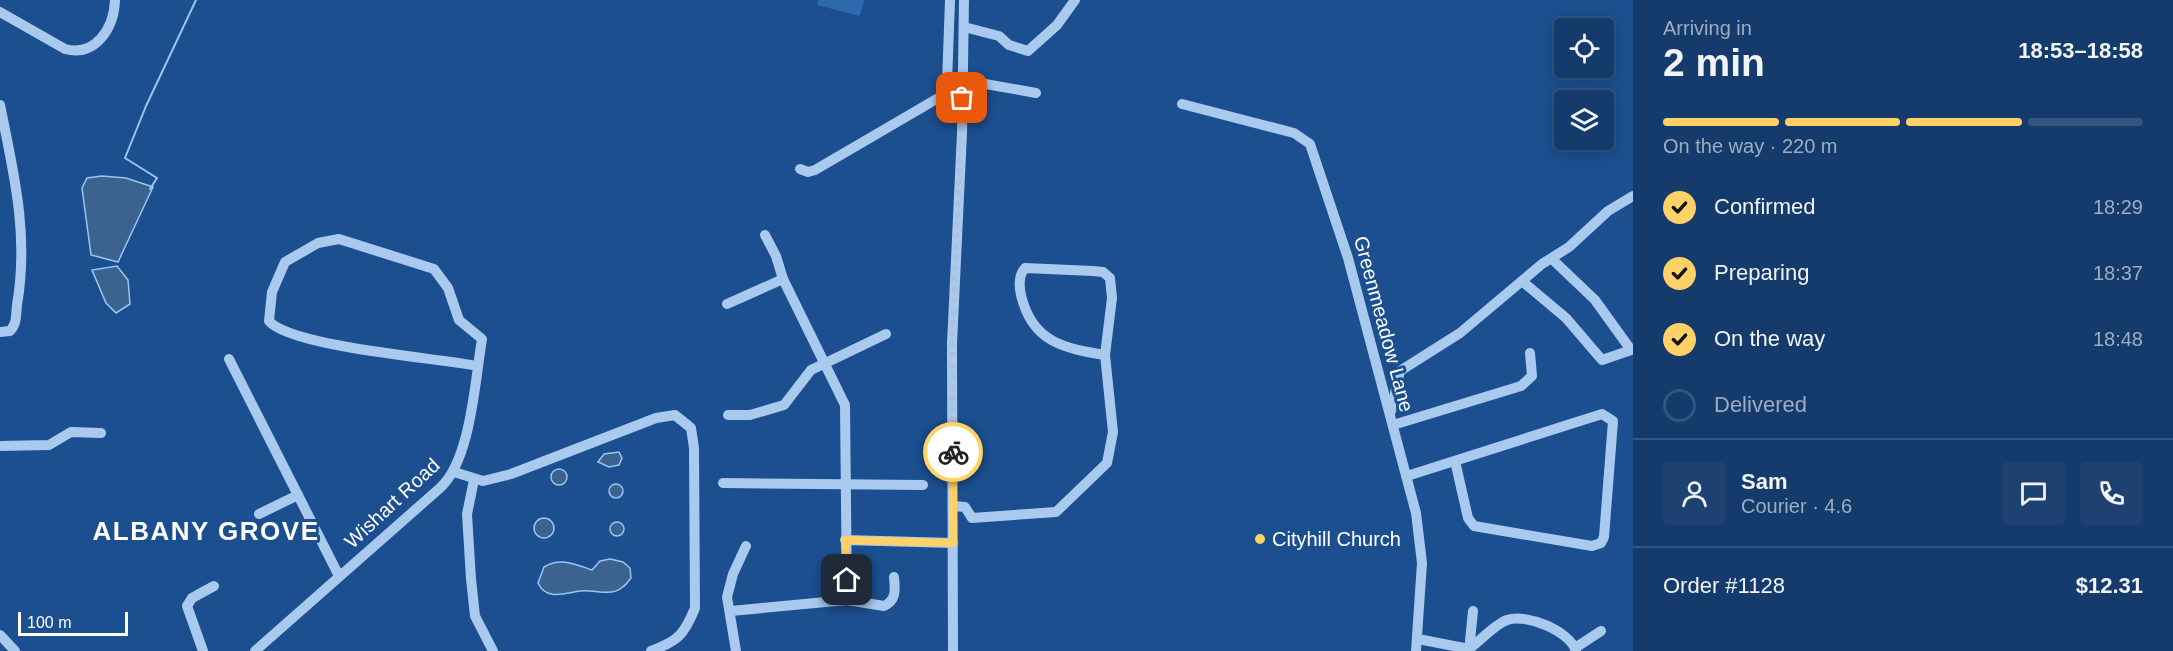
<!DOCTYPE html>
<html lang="en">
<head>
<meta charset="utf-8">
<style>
	:root { --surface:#143b6b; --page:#1d4271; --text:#f1f3f6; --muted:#9dadc1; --line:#33557e; --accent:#ffd166 }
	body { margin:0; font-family:Helvetica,sans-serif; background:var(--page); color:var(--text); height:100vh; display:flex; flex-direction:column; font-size:22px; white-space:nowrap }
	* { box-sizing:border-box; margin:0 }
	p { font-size:20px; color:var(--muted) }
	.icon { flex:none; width:33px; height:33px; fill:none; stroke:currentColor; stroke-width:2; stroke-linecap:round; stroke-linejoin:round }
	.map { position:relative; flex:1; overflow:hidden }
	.sheet { display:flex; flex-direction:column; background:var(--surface); width:540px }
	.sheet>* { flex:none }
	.fabs { position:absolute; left:1554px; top:18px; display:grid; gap:12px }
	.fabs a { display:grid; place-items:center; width:60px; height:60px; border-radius:6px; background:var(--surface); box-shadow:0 3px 15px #0003,0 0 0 2px var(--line); font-size:30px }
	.scale { position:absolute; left:18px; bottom:15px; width:110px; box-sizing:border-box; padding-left:6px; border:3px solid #fff; border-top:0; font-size:16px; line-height:21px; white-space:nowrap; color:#fff; -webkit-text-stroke:4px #1b4f8f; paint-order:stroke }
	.pin { position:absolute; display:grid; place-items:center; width:51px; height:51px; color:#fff; margin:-26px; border-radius:12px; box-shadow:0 3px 9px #0006 }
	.courier { position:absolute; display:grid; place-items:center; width:60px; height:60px; margin:-30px; border:4px solid #ffd166; border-radius:50%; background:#fff; color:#222; box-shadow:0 2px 8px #0007 }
	.summary em { font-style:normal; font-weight:600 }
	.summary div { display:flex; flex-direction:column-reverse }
	.summary { display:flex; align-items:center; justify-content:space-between; height:102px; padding:0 30px }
	h1 { font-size:39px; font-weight:600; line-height:45px }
	.bar { display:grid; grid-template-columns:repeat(4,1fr); gap:9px 6px; align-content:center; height:72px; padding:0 30px }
	.bar i { height:8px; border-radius:4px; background:var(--line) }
	.bar .on { background:var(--accent) }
	.bar p { grid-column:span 4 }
	.line { display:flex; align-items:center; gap:15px; padding:0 30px; border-top:2px solid var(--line) }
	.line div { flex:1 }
	.round { display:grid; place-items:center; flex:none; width:63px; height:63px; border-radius:6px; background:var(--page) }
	ol { padding:0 30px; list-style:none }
	li { display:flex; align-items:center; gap:18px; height:66px }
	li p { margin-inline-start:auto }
	li .icon { padding:6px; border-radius:50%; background:var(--accent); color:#111; stroke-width:4 }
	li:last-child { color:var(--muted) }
	li i { width:33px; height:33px; border:3px solid var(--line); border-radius:50% }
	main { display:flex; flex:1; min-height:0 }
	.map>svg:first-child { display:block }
	.green { fill:#2e69ad }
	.water { fill:#3c6290; stroke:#9cc4f0; stroke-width:1.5 }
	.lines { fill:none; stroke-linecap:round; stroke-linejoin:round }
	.stream { stroke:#9cc4f0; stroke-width:2 }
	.minor { stroke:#a9c9ee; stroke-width:10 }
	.done { stroke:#afc1d8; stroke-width:6; stroke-dasharray:0 10.8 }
	.route { stroke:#ffd166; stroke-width:8 }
	.poi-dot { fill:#ffd166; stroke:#1b4f8f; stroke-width:2 }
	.labels { text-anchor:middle; stroke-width:6; stroke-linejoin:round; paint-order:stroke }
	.street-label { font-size:20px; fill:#fff; stroke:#1b4f8f }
	.poi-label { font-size:20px; fill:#fff; stroke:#1b4f8f; text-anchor:start }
	.district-label { font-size:26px; font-weight:bold; letter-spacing:1.5px; fill:#fff; stroke:#1b4f8f }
</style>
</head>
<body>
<main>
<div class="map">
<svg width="1633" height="651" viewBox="0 0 1633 651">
	<rect width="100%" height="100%" fill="#1b4f8f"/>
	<!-- green -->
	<polygon class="green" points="819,0 864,0 860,16 817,5"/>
	<!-- water -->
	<g class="water">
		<polygon points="102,176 126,178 153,187 118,262 91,255 82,188 87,178"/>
		<polygon points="117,266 128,280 130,304 116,313 106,303 92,270"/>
		<polygon points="619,452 622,458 619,465 609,467 598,462 604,454"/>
		<circle cx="559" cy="477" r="8"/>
		<circle cx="616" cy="491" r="7"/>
		<circle cx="544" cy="528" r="10"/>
		<circle cx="617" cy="529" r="7"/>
		<path d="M610,559L623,562L630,568L631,578C615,601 602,589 580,591C565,593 546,601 538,583L544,567C560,557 575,564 592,570L600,561Z"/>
	</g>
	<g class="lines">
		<!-- stream -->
		<polyline class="stream" points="150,189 157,178 125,158 146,106 196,0"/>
		<!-- minor -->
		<g class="minor">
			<path d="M0,12L65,49C95,57 114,29 115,0"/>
			<polyline points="964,27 999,36 1009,45 1028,51 1057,25 1075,0"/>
			<polyline points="963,80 1036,93"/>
			<polyline points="1182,104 1294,133 1310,144 1348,258 1416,513 1422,563 1416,651"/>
			<path d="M0,105C14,174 29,235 17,305C16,314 17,324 10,331L0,332"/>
			<polyline points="800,169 808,172 815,170 940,97 947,83 950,0"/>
			<polyline points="765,235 776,256 783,279 845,405 847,600"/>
			<polyline points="1522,281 1566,318 1602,360 1631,350 1595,300 1552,259"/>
			<polyline points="727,304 783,279"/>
			<polyline points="229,359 339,576"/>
			<polyline points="1391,411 1400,371 1460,333 1542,264 1569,247 1608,211 1633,196"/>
			<polyline points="728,415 750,415 784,405 811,370 886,334"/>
			<polyline points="1393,425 1521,386 1532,376 1530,353"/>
			<polyline points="0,446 49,445 71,432 101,433"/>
			<path d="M454,472L483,481L511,474L656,418L675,415L691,428L694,448L695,608C684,635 678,641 651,651"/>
			<polyline points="1407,476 1602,414 1613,421 1604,537 1601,543 1592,546 1474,526 1468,518 1455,461"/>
			<polyline points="474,480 467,514 471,579 475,616 493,651"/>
			<polyline points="723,483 923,485"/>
			<path d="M953,506L965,507L972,518L1056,512L1107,463L1113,432L1105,355L1112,298L1110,278L1103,272L1093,271L1025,268C1018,276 1019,286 1021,295C1032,342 1063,348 1105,355"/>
			<polyline points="259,514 298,495"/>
			<polyline points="845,540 953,543"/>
			<path d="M731,611L847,600L884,606C897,600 895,589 894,577"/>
			<polyline points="0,635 15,651"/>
			<path d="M1418,639L1469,649C1481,640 1494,625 1507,620C1526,613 1570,631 1576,651"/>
			<polyline points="1575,648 1601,631"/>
			<polyline points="203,651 187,606 192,598 214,586"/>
			<path d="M255,651L440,488C471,460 475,380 482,339L459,320L448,288L434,269L339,239L318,243L285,262L272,292L269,321C291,347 438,358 477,366"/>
			<polyline points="736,651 727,597 733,574 746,546"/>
			<polyline points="953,651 952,344 962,133 964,0"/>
			<polyline points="1469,651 1473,611"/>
		</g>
	</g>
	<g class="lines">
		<!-- done -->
		<polyline class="done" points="953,452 952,344 962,98"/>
		<!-- route -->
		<polyline class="route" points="847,580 845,540 953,543 953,452"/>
	</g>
	<!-- markers -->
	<circle class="poi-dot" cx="1260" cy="539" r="6"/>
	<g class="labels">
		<!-- street labels -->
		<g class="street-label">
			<text transform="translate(1384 324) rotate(75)" y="7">Greenmeadow Lane</text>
			<text transform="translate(392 503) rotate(-43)" y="7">Wishart Road</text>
		</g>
		<!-- poi labels -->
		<g class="poi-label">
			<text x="1272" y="546">Cityhill Church</text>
		</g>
		<!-- district labels -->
		<g class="district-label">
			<text x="206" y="540">ALBANY GROVE</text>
		</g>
	</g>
</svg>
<div class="fabs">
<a><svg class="icon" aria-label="locate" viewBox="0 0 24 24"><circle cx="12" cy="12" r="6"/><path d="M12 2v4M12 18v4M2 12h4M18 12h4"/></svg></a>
<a><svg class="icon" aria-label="layers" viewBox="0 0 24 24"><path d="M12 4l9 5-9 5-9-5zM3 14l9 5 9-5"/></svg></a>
</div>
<div class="scale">100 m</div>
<div class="pin" style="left:962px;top:98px;background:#ea580c"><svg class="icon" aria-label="bag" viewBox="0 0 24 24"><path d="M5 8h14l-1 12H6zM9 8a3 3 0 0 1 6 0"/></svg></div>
<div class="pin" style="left:847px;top:580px;background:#1f2937"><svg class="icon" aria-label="home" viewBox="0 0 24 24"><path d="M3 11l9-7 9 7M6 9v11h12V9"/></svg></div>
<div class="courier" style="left:953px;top:452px"><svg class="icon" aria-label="bike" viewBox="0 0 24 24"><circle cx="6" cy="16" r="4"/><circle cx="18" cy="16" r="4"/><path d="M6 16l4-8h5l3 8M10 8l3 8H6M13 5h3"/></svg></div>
</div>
<section class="sheet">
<div class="summary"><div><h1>2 min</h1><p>Arriving in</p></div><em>18:53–18:58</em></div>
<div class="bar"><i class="on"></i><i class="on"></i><i class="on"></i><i></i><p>On the way · 220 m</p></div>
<ol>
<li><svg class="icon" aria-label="check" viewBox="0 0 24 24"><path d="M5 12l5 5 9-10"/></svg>Confirmed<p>18:29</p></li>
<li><svg class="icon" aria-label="check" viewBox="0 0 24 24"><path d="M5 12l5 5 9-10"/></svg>Preparing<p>18:37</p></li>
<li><svg class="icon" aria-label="check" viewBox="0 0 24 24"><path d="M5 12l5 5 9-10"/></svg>On the way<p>18:48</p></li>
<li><i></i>Delivered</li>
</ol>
<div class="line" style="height:108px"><a class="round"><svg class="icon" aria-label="person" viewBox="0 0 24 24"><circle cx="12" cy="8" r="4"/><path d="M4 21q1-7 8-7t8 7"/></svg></a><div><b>Sam</b><p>Courier · 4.6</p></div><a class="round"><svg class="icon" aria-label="chat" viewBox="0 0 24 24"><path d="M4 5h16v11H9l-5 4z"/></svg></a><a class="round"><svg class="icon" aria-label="phone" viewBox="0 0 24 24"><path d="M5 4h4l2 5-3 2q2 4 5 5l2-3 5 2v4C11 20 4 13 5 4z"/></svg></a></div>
<div class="line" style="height:78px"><div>Order #1128</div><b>$12.31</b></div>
</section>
</main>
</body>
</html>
